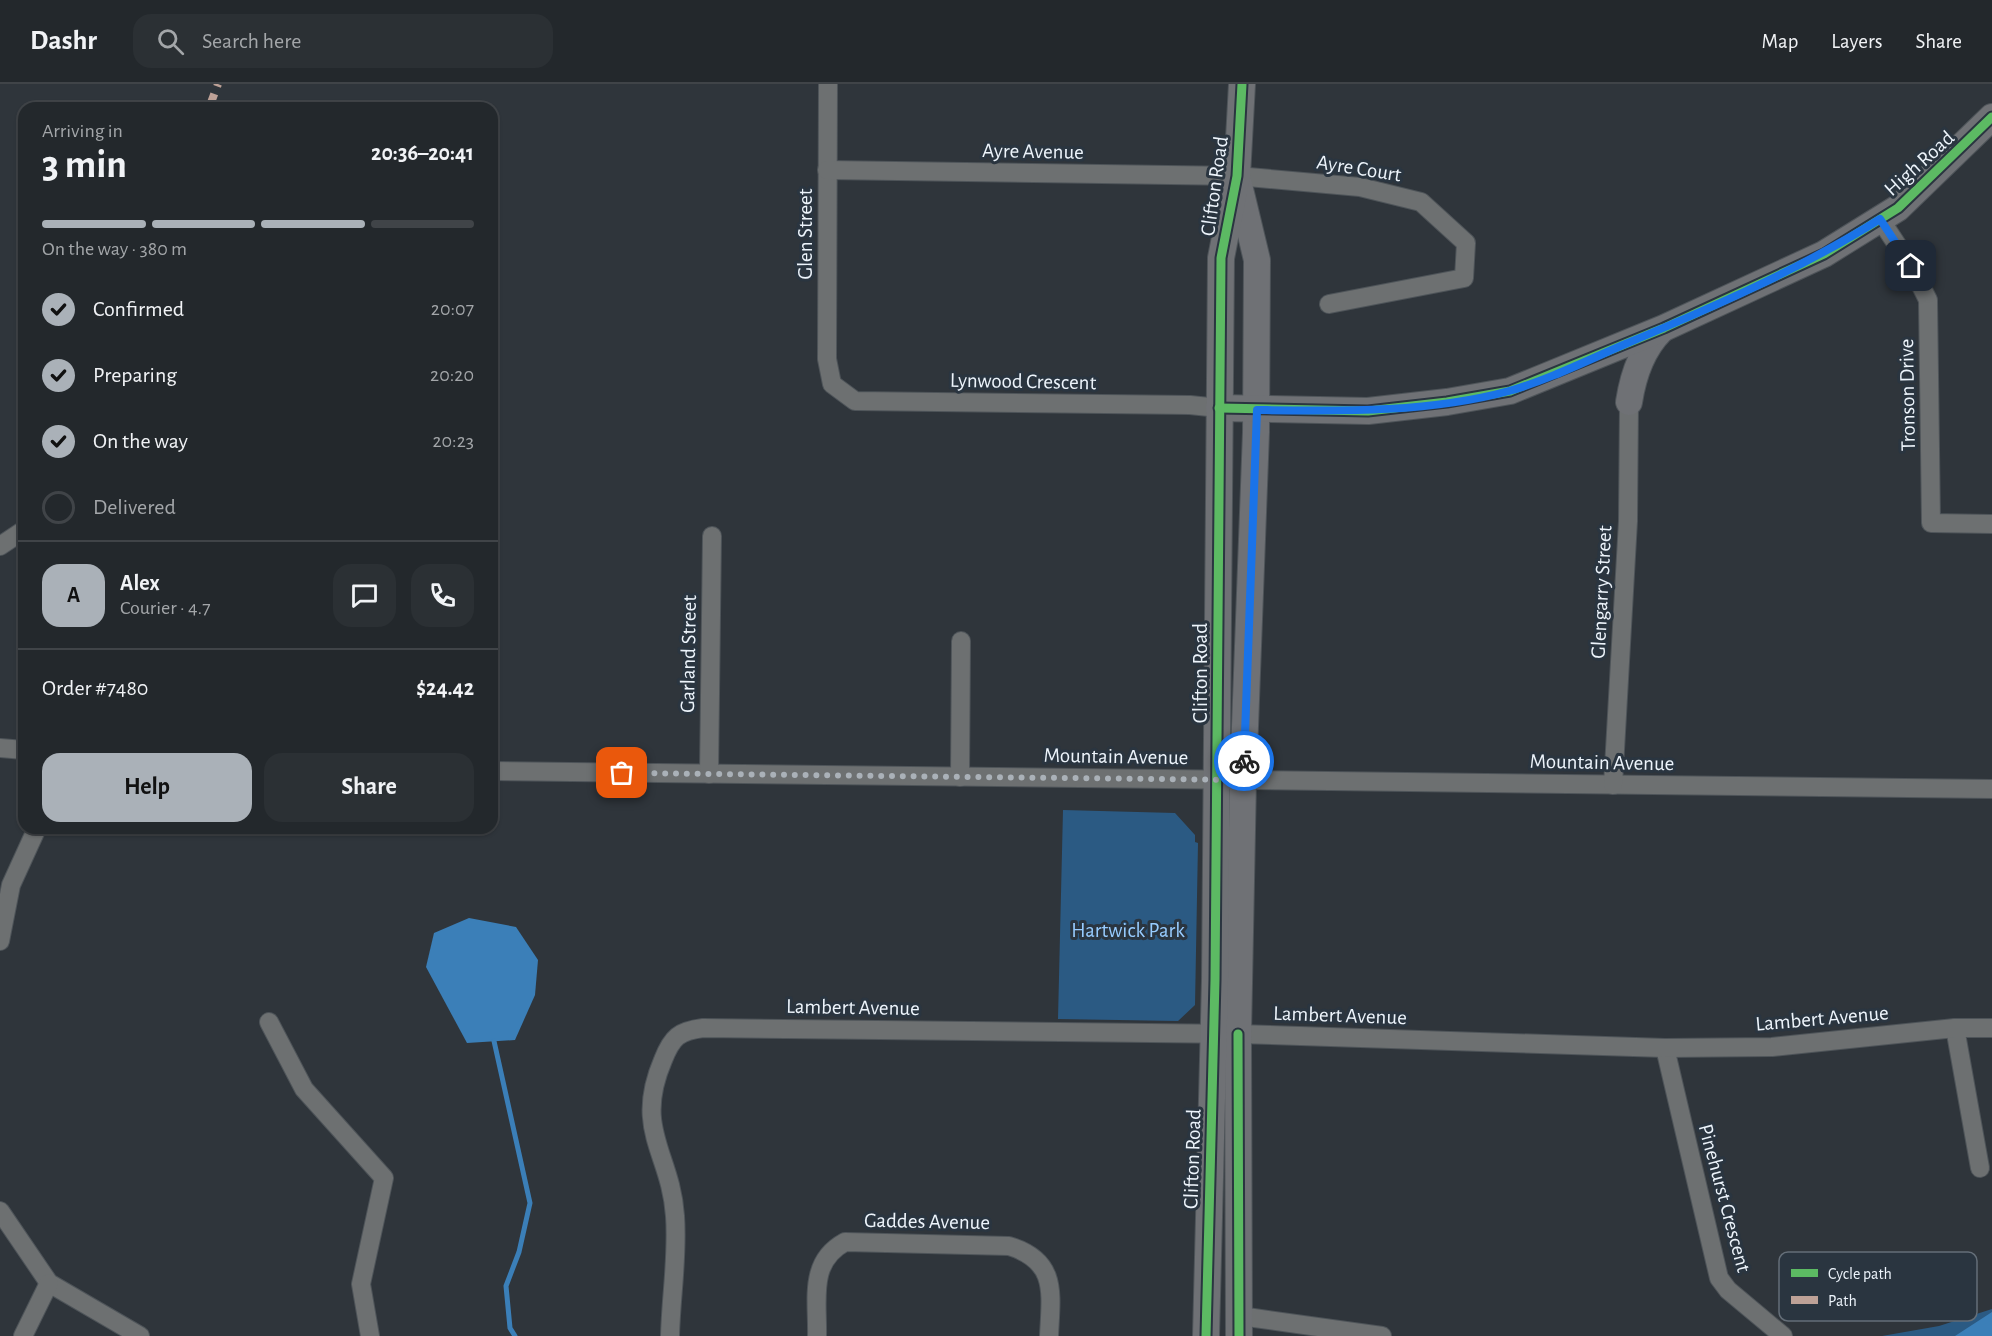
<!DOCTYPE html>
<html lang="en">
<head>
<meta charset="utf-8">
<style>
	:root { --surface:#23282c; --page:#2b3034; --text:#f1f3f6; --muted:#a3a6a9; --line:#404448; --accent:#aab1b8 }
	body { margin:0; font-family:"Alegreya Sans",sans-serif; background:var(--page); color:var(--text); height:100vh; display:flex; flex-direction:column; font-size:22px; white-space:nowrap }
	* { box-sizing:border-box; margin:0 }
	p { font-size:20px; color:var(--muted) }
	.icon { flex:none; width:33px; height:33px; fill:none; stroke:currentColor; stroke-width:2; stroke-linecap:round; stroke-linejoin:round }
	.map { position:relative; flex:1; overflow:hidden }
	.details { position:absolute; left:18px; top:18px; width:480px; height:732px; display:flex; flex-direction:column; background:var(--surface); border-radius:18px; box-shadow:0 2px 4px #0004,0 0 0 2px var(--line) }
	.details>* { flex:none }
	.pin { position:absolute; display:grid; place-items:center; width:51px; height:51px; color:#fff; margin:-26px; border-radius:12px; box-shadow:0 3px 9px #0006 }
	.courier { position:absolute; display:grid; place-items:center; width:60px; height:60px; margin:-30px; border:4px solid #1a73e8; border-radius:50%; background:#fff; color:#222; box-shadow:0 2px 8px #0007 }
	.summary em { font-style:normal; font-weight:700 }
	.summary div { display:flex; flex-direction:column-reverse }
	.summary { display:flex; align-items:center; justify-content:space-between; height:102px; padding:0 24px }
	h1 { font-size:39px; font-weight:700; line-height:45px }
	.bar { display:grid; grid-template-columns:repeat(4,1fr); gap:9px 6px; align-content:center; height:72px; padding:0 24px }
	.bar i { height:8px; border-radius:4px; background:var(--line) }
	.bar .on { background:var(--accent) }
	.bar p { grid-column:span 4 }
	.line { display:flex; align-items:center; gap:15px; padding:0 24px; border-top:2px solid var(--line) }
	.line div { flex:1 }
	.round { display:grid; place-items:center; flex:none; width:63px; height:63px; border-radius:18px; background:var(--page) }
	ol { padding:0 24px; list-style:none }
	li { display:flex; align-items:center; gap:18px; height:66px }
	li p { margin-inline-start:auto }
	li .icon { padding:6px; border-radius:50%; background:var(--accent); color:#111; stroke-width:4 }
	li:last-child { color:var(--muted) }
	li i { width:33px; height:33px; border:3px solid var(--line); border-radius:50% }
	.cta { display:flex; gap:12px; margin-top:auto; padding:12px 24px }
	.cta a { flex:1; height:69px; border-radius:18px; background:var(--accent); color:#111; font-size:24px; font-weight:700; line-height:69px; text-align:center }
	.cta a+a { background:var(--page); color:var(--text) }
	header { display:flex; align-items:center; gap:36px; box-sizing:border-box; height:84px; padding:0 30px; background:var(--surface); border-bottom:2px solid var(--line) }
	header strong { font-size:28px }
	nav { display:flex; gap:33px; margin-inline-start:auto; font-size:21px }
	.search { width:420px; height:54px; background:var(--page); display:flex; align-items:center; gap:15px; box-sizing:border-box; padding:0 21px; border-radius:18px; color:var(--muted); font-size:22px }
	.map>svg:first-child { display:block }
	.green { fill:#2b5a83 }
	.water { fill:#3b7fb8 }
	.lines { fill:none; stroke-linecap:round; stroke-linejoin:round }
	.stream { stroke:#3b7fb8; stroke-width:5 }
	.minor-casing { stroke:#4e5459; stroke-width:20 }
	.secondary-casing { stroke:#4e5459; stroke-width:28 }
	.minor { stroke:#6d7071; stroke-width:18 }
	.secondary { stroke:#6f7175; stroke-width:26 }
	.quiet { stroke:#bda197; stroke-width:8; stroke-dasharray:15 8; stroke-linecap:butt }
	.cycleway-casing { stroke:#2a3540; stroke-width:13 }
	.cycleway { stroke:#5cba63; stroke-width:9 }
	.done { stroke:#aab1b8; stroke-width:6; stroke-dasharray:0 10.8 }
	.route { stroke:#1a73e8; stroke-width:8 }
	.labels { text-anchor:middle; stroke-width:6; stroke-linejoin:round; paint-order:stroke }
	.street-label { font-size:21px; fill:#edf4fb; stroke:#2a3540 }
	.park-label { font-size:21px; fill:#97ccff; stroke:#2a3540 }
	.key { fill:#2a3540; stroke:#646e78; stroke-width:1.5 }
	.key-label { font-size:16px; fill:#edf4fb }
</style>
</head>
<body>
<header>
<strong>Dashr</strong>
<div class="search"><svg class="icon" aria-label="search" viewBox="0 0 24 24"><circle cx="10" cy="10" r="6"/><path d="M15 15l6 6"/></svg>Search here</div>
<nav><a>Map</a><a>Layers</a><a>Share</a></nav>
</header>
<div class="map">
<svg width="1992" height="1252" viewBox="0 0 1992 1252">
	<rect width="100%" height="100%" fill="#2f353b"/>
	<!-- green -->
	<g class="green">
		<polygon points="1063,726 1175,729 1195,751 1195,758 1198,759 1195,921 1178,937 1058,935"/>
		<polygon points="1992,1225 1992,1252 1882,1252 1939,1242"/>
	</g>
	<!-- water -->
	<g class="water">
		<polygon points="469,834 516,843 538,876 535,911 515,956 467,959 426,883 434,849"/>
		<polygon points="1992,1228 1992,1252 1955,1252"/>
	</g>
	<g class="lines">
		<!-- stream -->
		<polyline class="stream" points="494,957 530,1119 519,1168 506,1202 510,1244 515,1252"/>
		<defs>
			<g id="minor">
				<polyline points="828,0 827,275 832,300 855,317 1190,321 1219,324"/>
				<polyline points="827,86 1237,92 1360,103 1421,118 1466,159 1464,194 1329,220"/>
				<polyline points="1880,135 1911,182 1928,216 1931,439 1992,440"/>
				<polyline points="0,462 24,446"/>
				<polyline points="0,664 24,666"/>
				<polyline points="492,687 1992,705"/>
				<polyline points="709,690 712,452"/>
				<polyline points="960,693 961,557"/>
				<polyline points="1613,701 1628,437 1629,318"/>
				<polyline points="0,857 11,801 37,744"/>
				<polyline points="269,938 304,1005 384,1094 361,1200 370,1252"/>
				<polyline points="1955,944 1980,1084"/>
				<polyline points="1665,964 1719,1194 1728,1206 1783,1252"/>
				<polyline points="0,1127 49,1199 140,1252"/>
				<polyline points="1240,1232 1382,1252"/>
				<polyline points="23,1252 49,1199"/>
				<path d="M670,1252C671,1212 678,1172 675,1132C671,1069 633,1046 663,976C672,953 679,947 703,944L1238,950L1665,964L1772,963L1955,944H1992"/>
				<path d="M817,1252C818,1216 808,1178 845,1158L1009,1162C1058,1177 1051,1209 1049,1252"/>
			</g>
			<g id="secondary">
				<polyline points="1239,101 1257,176 1256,348 1243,696 1238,950 1239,1252"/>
				<path d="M1629,318C1633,292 1642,265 1661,246"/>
				<polyline points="1219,324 1368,327 1447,318 1510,307 1664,244 1824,170 1898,124 1992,33"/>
				<polyline points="1206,1252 1215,896 1221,174 1237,92 1242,0"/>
			</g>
		</defs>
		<!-- minor casing -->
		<use href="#minor" class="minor-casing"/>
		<!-- secondary casing -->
		<use href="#secondary" class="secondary-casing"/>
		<!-- minor -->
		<use href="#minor" class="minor"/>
		<!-- secondary -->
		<use href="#secondary" class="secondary"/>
		<!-- quiet -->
		<polyline class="quiet" points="209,24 218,0"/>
		<defs>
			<g id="cycleway">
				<polyline points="1219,324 1368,327 1447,318 1510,307 1664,244 1824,170 1898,124 1992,33"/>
				<polyline points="1238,950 1239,1252"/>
				<polyline points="1206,1252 1215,896 1221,174 1237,92 1242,0"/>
			</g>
		</defs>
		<!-- cycleway casing -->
		<use href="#cycleway" class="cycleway-casing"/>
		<!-- cycleway -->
		<use href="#cycleway" class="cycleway"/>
	</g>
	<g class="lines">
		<!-- done -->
		<polyline class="done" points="622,689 1243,696 1244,677"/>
		<!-- route -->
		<path class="route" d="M1244,677L1257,326C1340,327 1428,329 1509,307C1548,296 1586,277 1623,261C1711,224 1799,186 1880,135L1911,182"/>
	</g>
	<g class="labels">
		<!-- street labels -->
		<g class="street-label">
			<text transform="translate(1033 67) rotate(1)" y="7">Ayre Avenue</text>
			<text transform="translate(1919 79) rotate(-42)" y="7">High Road</text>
			<text transform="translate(1359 84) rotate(9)" y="7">Ayre Court</text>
			<text transform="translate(1214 102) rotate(-82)" y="7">Clifton Road</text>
			<text transform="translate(805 150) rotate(-90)" y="7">Glen Street</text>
			<text transform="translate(1023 297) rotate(1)" y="7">Lynwood Crescent</text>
			<text transform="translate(1907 311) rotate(-91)" y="7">Tronson Drive</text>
			<text transform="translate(1601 508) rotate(-87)" y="7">Glengarry Street</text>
			<text transform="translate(688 570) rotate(-89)" y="7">Garland Street</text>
			<text transform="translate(1200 589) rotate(-90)" y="7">Clifton Road</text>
			<text transform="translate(1116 672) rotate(1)" y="7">Mountain Avenue</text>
			<text transform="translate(1602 678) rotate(1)" y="7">Mountain Avenue</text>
			<text transform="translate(853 923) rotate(1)" y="7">Lambert Avenue</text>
			<text transform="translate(1340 931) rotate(2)" y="7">Lambert Avenue</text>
			<text transform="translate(1822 934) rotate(-5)" y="7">Lambert Avenue</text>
			<text transform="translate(1192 1075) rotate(-88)" y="7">Clifton Road</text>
			<text transform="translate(1725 1114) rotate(75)" y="7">Pinehurst Crescent</text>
			<text transform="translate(927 1137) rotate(1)" y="7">Gaddes Avenue</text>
		</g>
		<!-- park labels -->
		<g class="park-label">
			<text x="1128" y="853">Hartwick Park</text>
		</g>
	</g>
	<!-- legend -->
	<rect x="1779" y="1168" width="198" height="69" rx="9" class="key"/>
	<rect x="1791" y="1185" width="27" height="8" fill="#5cba63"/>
	<rect x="1791" y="1212" width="27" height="8" fill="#bda197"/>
	<g class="key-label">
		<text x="1828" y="1195">Cycle path</text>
		<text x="1828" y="1222">Path</text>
	</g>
</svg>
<div class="pin" style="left:622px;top:689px;background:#ea580c"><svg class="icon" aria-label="bag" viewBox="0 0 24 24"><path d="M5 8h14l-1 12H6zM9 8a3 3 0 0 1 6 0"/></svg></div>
<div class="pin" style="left:1911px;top:182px;background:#1f2937"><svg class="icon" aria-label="home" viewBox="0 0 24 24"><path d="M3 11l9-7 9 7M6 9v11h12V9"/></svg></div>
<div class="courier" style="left:1244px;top:677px"><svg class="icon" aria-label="bike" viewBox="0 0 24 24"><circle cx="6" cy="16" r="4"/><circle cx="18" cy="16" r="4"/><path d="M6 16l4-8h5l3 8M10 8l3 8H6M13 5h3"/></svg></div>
<section class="details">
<div class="summary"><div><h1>3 min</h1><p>Arriving in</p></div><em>20:36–20:41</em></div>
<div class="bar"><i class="on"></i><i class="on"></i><i class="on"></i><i></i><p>On the way · 380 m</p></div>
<ol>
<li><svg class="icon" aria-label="check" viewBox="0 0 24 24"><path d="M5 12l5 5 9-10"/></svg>Confirmed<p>20:07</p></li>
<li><svg class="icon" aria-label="check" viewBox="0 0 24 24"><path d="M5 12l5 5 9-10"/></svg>Preparing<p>20:20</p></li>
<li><svg class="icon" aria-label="check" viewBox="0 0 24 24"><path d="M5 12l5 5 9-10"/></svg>On the way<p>20:23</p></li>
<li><i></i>Delivered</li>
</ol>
<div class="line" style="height:108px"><b class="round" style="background:var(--accent);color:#111">A</b><div><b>Alex</b><p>Courier · 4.7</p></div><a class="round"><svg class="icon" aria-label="chat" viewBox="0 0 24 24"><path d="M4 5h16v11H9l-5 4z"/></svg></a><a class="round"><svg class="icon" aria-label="phone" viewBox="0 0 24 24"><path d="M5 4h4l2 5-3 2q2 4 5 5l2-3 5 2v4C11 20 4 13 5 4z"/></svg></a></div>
<div class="line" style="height:78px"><div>Order #7480</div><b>$24.42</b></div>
<div class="cta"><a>Help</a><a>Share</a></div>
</section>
</div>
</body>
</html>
